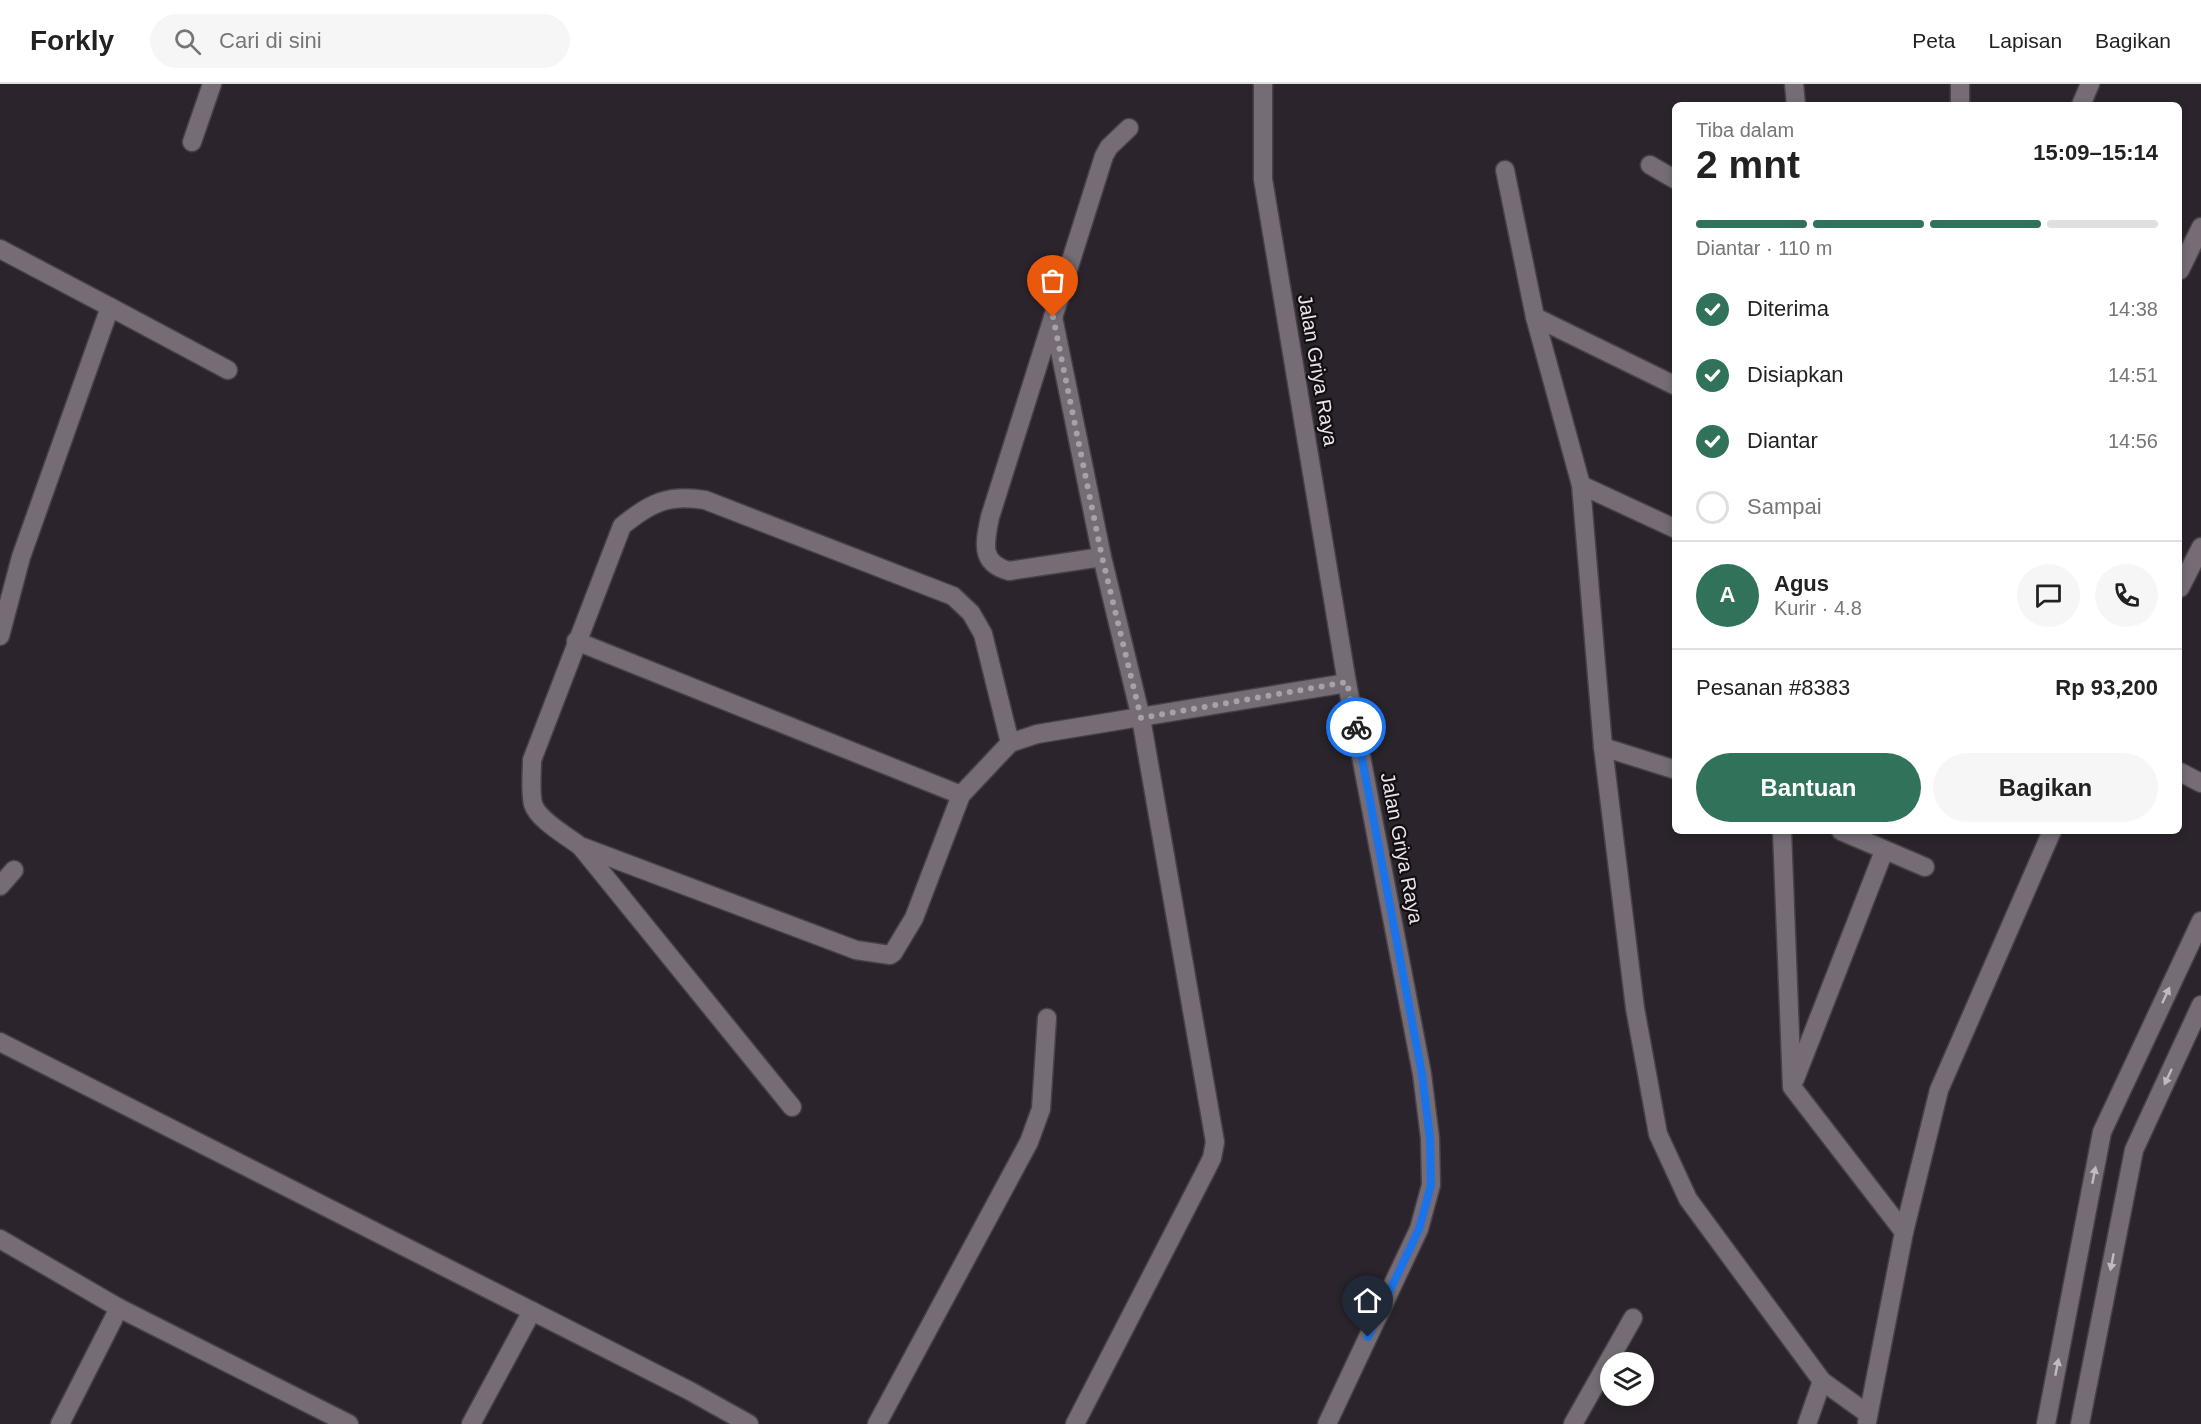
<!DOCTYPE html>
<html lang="id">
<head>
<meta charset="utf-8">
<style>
	:root { --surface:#fff; --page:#f6f6f6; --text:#222; --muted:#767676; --line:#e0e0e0; --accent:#31725a }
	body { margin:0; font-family:Arial,sans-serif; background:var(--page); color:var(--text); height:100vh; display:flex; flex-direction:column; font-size:22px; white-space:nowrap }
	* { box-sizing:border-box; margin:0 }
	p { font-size:20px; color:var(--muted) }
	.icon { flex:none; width:33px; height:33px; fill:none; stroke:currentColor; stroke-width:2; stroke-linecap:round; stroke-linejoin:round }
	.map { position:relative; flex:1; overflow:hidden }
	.sheet { position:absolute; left:1672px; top:18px; width:510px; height:732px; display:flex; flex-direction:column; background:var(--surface); border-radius:9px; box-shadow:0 3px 9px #0003 }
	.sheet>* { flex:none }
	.fabs { position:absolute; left:1600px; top:1268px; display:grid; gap:12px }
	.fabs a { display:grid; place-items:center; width:54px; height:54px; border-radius:50%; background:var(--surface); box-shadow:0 3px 9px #0003; font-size:30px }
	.pin { position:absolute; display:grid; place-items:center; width:51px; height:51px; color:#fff; margin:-62px -26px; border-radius:50% 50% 50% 0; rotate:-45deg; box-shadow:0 0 6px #0007 }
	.pin .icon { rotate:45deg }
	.courier { position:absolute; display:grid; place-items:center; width:60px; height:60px; margin:-30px; border:4px solid #1a73e8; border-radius:50%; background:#fff; color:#222; box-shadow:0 2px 8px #0007 }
	.head em { font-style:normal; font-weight:700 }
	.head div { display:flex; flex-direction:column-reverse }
	.head { display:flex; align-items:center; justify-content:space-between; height:102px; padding:0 24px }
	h1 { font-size:39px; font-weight:700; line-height:45px }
	.bar { display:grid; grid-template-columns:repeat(4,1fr); gap:9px 6px; align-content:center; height:72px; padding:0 24px }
	.bar i { height:8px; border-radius:4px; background:var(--line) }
	.bar .active { background:var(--accent) }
	.bar p { grid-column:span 4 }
	.line { display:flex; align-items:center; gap:15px; padding:0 24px; border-top:2px solid var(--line) }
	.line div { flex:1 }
	.round { display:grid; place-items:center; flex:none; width:63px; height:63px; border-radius:32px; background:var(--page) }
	ol { padding:0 24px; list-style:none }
	li { display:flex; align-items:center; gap:18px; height:66px }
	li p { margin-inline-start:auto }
	li .icon { padding:6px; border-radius:50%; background:var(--accent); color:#fff; stroke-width:4 }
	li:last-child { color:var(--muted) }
	li i { width:33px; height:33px; border:3px solid var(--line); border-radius:50% }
	.primary-button { display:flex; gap:12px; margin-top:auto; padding:12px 24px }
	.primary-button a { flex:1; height:69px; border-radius:36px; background:var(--accent); color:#fff; font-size:24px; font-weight:700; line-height:69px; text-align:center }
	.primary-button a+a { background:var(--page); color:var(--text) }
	header { display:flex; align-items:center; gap:36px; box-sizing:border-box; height:84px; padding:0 30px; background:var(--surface); border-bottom:2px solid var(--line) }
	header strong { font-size:28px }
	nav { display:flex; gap:33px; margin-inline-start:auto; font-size:21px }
	.search { width:420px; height:54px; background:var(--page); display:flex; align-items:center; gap:15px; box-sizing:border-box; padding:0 21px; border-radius:33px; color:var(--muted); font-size:22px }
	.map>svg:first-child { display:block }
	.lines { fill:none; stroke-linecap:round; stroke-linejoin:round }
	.minor-casing { stroke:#474147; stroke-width:21 }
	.minor { stroke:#756c76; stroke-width:18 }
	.oneway { fill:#c1bbc1 }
	.done { stroke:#a7a1a8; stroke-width:6; stroke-dasharray:0 10.8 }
	.route { stroke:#1a73e8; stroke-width:8 }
	.labels { text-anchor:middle; stroke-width:4.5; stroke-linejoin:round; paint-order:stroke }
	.street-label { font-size:20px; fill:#eae5ea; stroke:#120e12 }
</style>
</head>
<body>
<header>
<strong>Forkly</strong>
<div class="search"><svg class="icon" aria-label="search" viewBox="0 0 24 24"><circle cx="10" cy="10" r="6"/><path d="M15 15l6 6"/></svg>Cari di sini</div>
<nav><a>Peta</a><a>Lapisan</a><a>Bagikan</a></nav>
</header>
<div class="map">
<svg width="2201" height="1340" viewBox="0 0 2201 1340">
	<rect width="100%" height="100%" fill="#2b242c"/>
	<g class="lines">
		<defs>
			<g id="minor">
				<polyline points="1263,0 1263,95 1347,599 1422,990 1430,1054 1431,1101 1419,1145 1327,1340"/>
				<polyline points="1794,0 1796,21"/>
				<polyline points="1960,0 1960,21"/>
				<polyline points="2081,21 2090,0"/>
				<polyline points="192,58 212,0"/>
				<polyline points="1650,81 1676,96"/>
				<polyline points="1505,86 1535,233 1581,401 1603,663 1635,924 1658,1050 1688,1115 1822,1297 1868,1330"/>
				<polyline points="0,165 110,223 21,473 0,552"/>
				<polyline points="2180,186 2201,143"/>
				<polyline points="110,223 228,286"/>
				<polyline points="1053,233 1102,473 1141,634 1215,1058 1212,1074 1205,1088 1075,1340"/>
				<polyline points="1535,233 1676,302"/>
				<polyline points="1581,401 1676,445"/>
				<path d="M1102,473L1009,487C979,479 985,458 990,433L1104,72L1109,63L1129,44"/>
				<polyline points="2180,504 2201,463"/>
				<polyline points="576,557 961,711"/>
				<path d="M1010,659L983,550L971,529L953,512L705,416C668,410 650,419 622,442L532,676C532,690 530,706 533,720C538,736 567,752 580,762L856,866L890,871L893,869L914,834L961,711L1010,659L1037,650L1347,599"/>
				<polyline points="1603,663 1676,686"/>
				<polyline points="2180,688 2201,699"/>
				<polyline points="1782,747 1792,1003 1904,1148"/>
				<polyline points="1841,747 1925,783"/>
				<polyline points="581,763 792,1023"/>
				<polyline points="0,802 14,786"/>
				<polyline points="0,958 690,1307 749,1340"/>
				<polyline points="1795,995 1884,767"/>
				<polyline points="0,1155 119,1224 349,1340"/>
				<polyline points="1867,1338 1904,1148 1939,1006 2052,747"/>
				<polyline points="60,1340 119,1224"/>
				<polyline points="471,1340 532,1227"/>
				<polyline points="877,1340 1029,1058 1041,1025 1047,934"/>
				<polyline points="1573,1340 1633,1234"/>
				<polyline points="1807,1340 1822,1297"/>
				<polyline points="2046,1340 2102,1048 2201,837"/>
				<polyline points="2080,1340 2134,1066 2201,921"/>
			</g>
		</defs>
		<!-- minor casing -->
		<use href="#minor" class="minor-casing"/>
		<!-- minor -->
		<use href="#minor" class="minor"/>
	</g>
	<!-- one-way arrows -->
	<defs><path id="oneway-solid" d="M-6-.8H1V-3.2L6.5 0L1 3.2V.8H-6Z" transform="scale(1.5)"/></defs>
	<g class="oneway">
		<use href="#oneway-solid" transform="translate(2166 911) rotate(-65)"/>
		<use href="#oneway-solid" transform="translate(2168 993) rotate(115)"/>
		<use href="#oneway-solid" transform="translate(2094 1091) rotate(-79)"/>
		<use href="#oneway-solid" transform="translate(2112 1178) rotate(101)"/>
		<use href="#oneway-solid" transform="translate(2057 1283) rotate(-79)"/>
	</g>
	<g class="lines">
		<!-- done -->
		<polyline class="done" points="1053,233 1102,473 1141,634 1347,598 1356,643"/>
		<!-- route -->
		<polyline class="route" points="1356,643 1422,990 1430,1054 1431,1101 1419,1145 1368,1253"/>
	</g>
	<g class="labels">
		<!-- street labels -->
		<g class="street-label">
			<text transform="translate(1318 286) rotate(80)" y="7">Jalan Griya Raya</text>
			<text transform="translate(1402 764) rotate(79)" y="7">Jalan Griya Raya</text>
		</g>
	</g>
</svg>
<div class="fabs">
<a><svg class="icon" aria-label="layers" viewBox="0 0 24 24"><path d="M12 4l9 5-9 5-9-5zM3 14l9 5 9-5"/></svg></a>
</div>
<div class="pin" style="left:1053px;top:233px;background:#ea580c"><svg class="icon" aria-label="bag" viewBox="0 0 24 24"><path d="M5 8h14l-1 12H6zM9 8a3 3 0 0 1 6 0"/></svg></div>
<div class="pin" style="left:1368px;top:1253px;background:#1f2937"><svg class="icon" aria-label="home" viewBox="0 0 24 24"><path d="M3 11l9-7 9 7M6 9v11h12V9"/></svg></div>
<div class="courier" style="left:1356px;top:643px"><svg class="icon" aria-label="bike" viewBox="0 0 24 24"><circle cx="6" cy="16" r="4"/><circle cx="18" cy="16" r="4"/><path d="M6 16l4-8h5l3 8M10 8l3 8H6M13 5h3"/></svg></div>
<section class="sheet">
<div class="head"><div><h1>2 mnt</h1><p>Tiba dalam</p></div><em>15:09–15:14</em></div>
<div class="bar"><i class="active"></i><i class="active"></i><i class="active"></i><i></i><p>Diantar · 110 m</p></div>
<ol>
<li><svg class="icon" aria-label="check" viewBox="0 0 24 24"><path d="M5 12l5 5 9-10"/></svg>Diterima<p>14:38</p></li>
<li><svg class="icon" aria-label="check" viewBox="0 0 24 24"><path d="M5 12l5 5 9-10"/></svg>Disiapkan<p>14:51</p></li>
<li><svg class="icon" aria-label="check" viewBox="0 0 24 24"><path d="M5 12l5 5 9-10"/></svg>Diantar<p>14:56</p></li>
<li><i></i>Sampai</li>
</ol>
<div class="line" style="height:108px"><b class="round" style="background:var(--accent);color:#fff">A</b><div><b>Agus</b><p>Kurir · 4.8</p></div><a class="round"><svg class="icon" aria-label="chat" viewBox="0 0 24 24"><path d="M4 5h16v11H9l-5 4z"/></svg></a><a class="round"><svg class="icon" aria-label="phone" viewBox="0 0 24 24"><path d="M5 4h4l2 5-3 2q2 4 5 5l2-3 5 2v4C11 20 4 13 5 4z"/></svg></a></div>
<div class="line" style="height:78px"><div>Pesanan #8383</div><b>Rp 93,200</b></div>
<div class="primary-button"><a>Bantuan</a><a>Bagikan</a></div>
</section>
</div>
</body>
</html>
